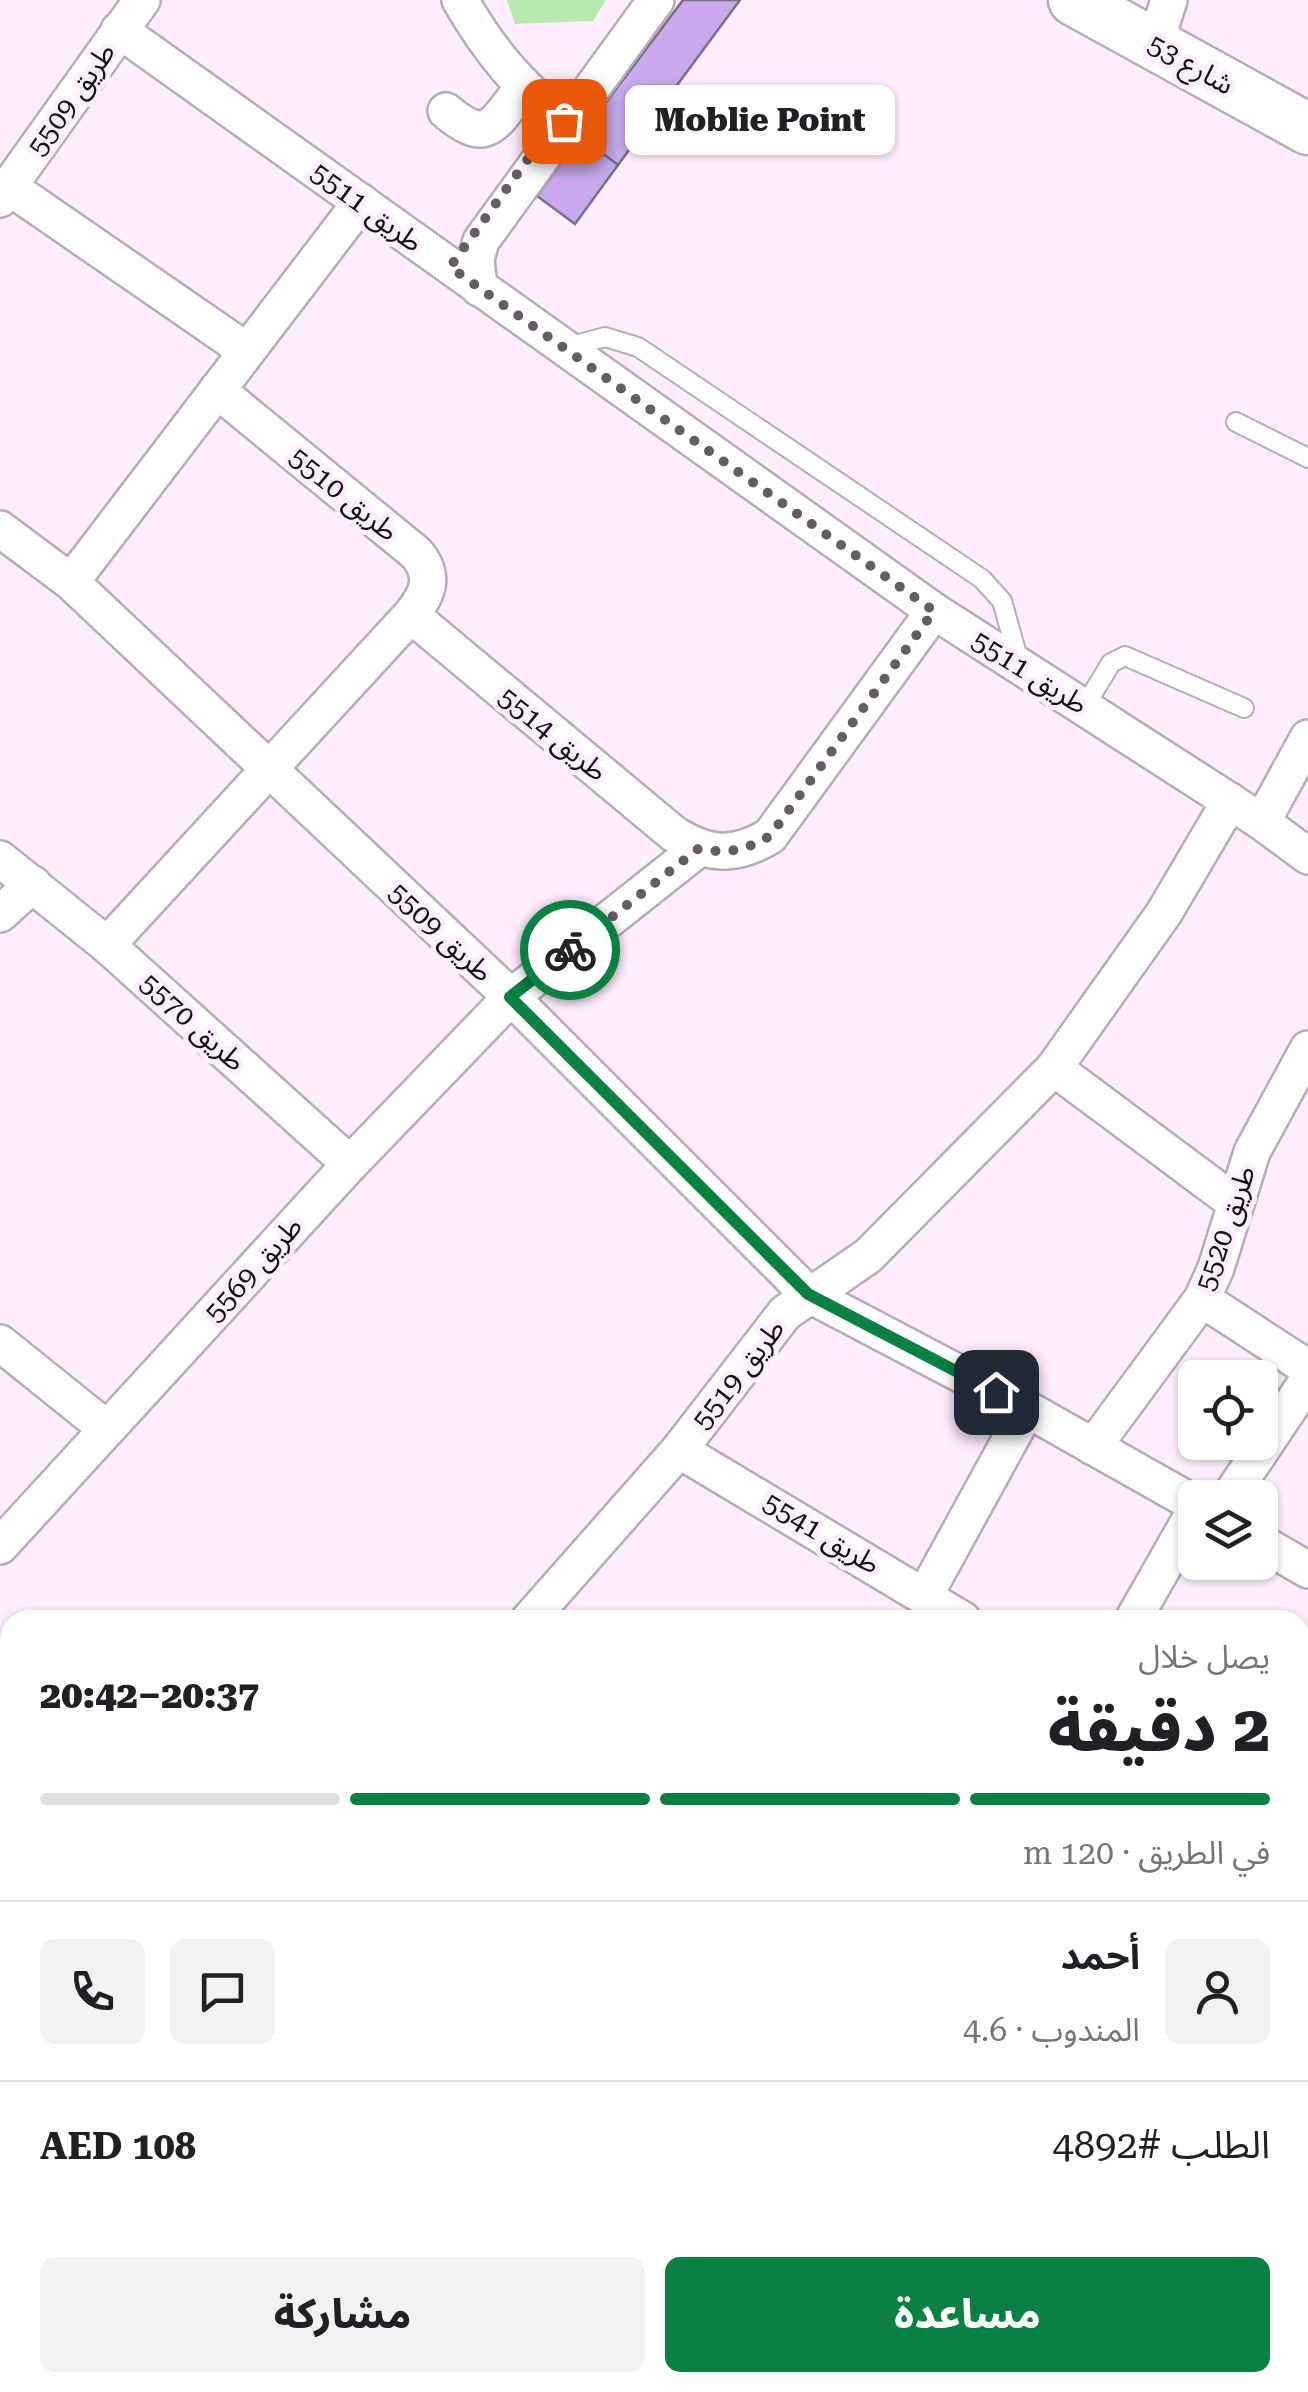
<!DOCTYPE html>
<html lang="ar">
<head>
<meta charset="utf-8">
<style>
	:root { --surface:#fff; --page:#f2f2f2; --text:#202124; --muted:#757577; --line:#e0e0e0; --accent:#0b8043 }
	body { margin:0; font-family:"Roboto Serif","Noto Sans Arabic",serif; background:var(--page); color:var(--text); direction:rtl; height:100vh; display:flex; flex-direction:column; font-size:38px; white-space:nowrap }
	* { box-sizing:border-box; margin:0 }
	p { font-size:32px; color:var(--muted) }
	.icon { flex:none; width:55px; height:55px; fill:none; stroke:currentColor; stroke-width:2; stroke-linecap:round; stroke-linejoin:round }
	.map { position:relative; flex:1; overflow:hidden; direction:ltr }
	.panel { position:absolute; left:0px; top:1610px; width:1310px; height:782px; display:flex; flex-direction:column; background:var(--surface); border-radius:30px 30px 0 0; box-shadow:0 2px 8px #0004; direction:rtl }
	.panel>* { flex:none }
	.controls { position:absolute; left:1178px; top:1360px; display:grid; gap:20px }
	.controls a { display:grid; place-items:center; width:100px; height:100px; border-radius:15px; background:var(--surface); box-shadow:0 2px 8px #0004; font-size:50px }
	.pin { position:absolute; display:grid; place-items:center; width:85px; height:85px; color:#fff; margin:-42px; border-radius:20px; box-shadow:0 5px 15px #0006 }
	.courier { position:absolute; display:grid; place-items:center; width:100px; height:100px; margin:-50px; border:8px solid #0b8043; border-radius:50%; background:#fff; color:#222; box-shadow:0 2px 12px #0007 }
	.bubble { position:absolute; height:70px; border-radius:15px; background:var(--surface); box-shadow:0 2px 8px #0004; font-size:32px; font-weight:800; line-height:70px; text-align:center; direction:rtl }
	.head em { font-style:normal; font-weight:800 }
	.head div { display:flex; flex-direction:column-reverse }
	.head { display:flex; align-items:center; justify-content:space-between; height:170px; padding:0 40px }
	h1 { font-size:65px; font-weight:800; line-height:75px }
	.bar { display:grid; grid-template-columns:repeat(4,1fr); gap:15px 10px; align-content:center; height:120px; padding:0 40px }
	.bar i { height:12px; border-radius:8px; background:var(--line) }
	.bar .active { background:var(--accent) }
	.bar p { grid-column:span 4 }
	.line { display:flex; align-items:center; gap:25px; padding:0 40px; border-top:2px solid var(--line) }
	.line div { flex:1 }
	.round { display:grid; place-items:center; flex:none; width:105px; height:105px; border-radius:15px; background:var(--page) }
	.button { display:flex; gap:20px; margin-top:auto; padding:20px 40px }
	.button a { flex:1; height:115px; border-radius:15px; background:var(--accent); color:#fff; font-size:40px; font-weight:800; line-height:115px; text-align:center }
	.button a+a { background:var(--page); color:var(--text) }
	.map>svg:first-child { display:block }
	.green { fill:#b8eab0 }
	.building { fill:#c7a9ec; stroke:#797183; stroke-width:2.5 }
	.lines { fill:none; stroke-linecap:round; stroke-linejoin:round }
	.lane-casing { stroke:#baaabb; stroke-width:22 }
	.street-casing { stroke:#baaabb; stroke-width:40 }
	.secondary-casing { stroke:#baaabb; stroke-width:55 }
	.lane { stroke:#fff; stroke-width:18 }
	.street { stroke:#fff; stroke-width:35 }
	.secondary { stroke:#fff; stroke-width:50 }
	.done { stroke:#665c66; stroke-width:10; stroke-dasharray:0 18 }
	.route { stroke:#0b8043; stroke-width:12 }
	.labels { text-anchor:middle; stroke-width:10; stroke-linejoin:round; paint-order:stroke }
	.street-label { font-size:28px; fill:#140e14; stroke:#fef }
</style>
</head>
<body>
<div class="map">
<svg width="1308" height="2392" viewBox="0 0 1308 2392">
	<rect width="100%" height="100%" fill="#fef"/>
	<!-- green -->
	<polygon class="green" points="507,0 606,0 593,21 515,24"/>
	<!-- building -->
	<g class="building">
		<polygon points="683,0 740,0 618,165 580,137"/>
		<polygon points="580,137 618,165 575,224 537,196"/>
	</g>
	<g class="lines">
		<defs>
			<g id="lane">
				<polyline points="564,348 605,337 638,347 982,579 1002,601 1020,665"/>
				<polyline points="1236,422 1308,458"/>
				<polyline points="1085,706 1111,663 1125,656 1244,708"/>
			</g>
			<g id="street">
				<path d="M460,0C489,50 518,86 564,121"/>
				<polyline points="119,30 934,611 1262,822 1308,856"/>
				<polyline points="1155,44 1169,0"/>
				<path d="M446,111C488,146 493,125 522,89"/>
				<polyline points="9,187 247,351"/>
				<polyline points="0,199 142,0"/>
				<polyline points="479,288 476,259 481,241 656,0"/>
				<polyline points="0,529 71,582 511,997 808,1294 1027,1409 1195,1504"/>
				<polyline points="71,582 361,202"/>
				<path d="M411,615L674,834C709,856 735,857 770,836L934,611"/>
				<polyline points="1262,822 1308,738"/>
				<polyline points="0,859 107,945 350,1164"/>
				<polyline points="0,914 33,884"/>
				<path d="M107,945L411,615C429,593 435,575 416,553L217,390"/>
				<polyline points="1054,1068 1234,1202"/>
				<polyline points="1202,1299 1308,1368"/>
				<polyline points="0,1343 107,1429"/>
				<polyline points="1093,1447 1202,1299 1216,1268 1252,1152 1308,1049"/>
				<polyline points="679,1450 963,1620"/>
				<polyline points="1229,1498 1308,1380"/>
				<polyline points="1260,1542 1308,1570"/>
				<polyline points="0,1546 350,1164 511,997 698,849"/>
				<polyline points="925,1595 1027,1409"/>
				<polyline points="529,1620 679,1450 785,1313 868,1256 1054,1068 1164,913 1230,801"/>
				<polyline points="1133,1620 1195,1511"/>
				<polyline points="1300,1731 1308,1723"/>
				<polyline points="1300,1856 1308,1863"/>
				<polyline points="0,1865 10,1874"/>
				<polyline points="1300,2037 1308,2028"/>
				<polyline points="0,2209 10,2199"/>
				<polyline points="1300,2263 1308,2271"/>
				<polyline points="991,2382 1002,2392"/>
				<polyline points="207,2392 216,2382"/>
				<polyline points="592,2392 601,2382"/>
			</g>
			<g id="secondary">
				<polyline points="1074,0 1308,129"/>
				<polyline points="0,2257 10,2266"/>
				<polyline points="136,2382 146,2392"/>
			</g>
		</defs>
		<!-- lane casing -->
		<use href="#lane" class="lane-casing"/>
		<!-- street casing -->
		<use href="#street" class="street-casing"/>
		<!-- secondary casing -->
		<use href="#secondary" class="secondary-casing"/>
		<!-- lane -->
		<use href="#lane" class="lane"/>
		<!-- street -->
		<use href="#street" class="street"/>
		<!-- secondary -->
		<use href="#secondary" class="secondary"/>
	</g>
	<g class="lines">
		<!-- done -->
		<path class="done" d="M564,121L546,134L450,267L934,611L770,836C744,851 727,854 698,849L570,950"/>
		<!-- route -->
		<polyline class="route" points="570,950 510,997 808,1294 996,1392"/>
	</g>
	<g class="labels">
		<!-- street labels -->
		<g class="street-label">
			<text transform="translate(1191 64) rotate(29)" y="10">شارع 53</text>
			<text transform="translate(71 99) rotate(-55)" y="10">طريق 5509</text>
			<text transform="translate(367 207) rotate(36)" y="10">طريق 5511</text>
			<text transform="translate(344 494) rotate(39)" y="10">طريق 5510</text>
			<text transform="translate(1030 672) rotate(32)" y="10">طريق 5511</text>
			<text transform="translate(553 734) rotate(39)" y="10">طريق 5514</text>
			<text transform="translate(441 932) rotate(43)" y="10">طريق 5509</text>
			<text transform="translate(193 1022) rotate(42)" y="10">طريق 5570</text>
			<text transform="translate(1225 1228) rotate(-71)" y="10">طريق 5520</text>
			<text transform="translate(253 1269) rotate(-48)" y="10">طريق 5569</text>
			<text transform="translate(738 1374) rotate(-52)" y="10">طريق 5519</text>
			<text transform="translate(822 1533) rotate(31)" y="10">طريق 5541</text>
		</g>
	</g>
</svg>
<div class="controls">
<a><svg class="icon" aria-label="locate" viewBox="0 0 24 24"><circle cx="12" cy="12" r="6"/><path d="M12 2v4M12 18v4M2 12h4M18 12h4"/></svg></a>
<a><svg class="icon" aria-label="layers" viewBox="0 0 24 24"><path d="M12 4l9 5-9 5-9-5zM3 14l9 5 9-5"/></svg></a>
</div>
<div class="pin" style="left:564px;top:121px;background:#ea580c"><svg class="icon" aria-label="bag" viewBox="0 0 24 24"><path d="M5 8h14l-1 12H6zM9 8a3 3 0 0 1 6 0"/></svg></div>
<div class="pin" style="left:996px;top:1392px;background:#1f2937"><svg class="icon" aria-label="home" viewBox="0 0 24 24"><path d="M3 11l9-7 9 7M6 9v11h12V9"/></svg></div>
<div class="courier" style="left:570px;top:950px"><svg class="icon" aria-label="bike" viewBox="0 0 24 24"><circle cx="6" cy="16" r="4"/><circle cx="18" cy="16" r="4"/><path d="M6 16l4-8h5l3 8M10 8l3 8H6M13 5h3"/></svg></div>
<div class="bubble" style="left:625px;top:85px;width:270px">Moblie Point</div>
<section class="panel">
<div class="head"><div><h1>2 دقيقة</h1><p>يصل خلال</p></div><em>20:37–20:42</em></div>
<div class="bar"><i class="active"></i><i class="active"></i><i class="active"></i><i></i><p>في الطريق · 120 m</p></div>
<div class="line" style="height:180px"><a class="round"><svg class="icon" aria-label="person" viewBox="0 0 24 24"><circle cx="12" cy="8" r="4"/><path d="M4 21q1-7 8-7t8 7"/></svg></a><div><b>أحمد</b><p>المندوب · 4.6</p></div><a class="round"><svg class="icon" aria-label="chat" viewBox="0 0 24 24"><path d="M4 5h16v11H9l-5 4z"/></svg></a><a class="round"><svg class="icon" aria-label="phone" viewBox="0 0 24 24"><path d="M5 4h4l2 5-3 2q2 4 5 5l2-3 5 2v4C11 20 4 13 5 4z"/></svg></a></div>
<div class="line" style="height:130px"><div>الطلب #4892</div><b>AED 108</b></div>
<div class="button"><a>مساعدة</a><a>مشاركة</a></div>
</section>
</div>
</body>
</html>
